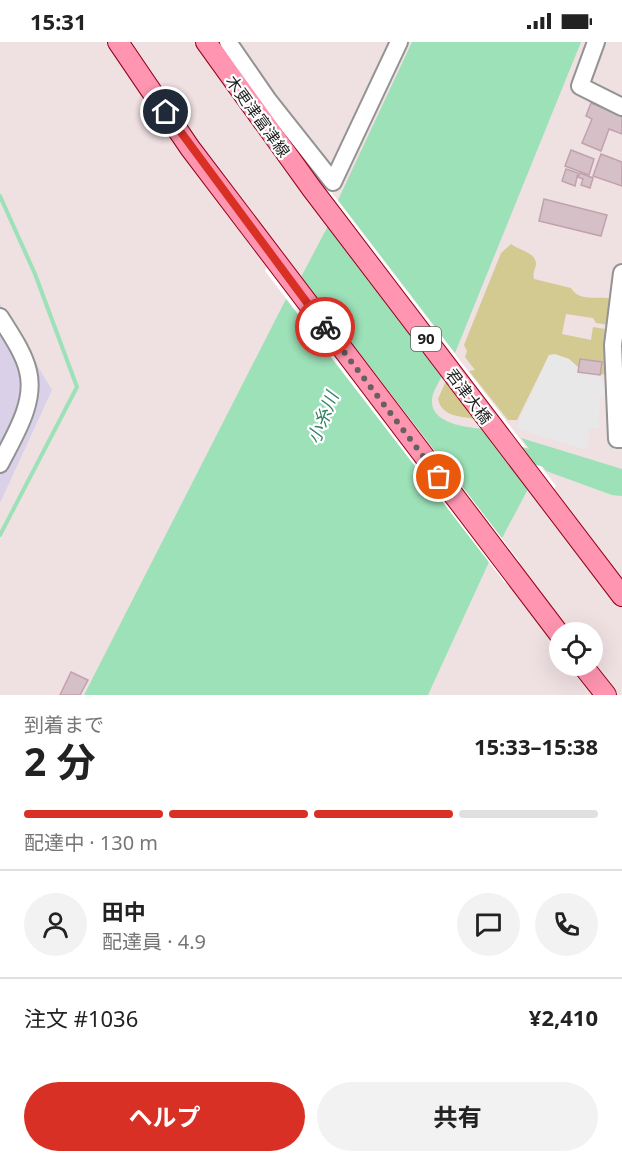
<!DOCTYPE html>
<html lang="ja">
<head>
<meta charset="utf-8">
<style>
	:root { --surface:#fff; --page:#f2f2f2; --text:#222; --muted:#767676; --line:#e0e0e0; --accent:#d93025 }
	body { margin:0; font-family:"Noto Sans","Noto Sans JP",sans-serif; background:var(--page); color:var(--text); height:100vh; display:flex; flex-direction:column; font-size:22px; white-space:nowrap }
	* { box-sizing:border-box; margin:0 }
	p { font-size:20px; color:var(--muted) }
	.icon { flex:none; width:33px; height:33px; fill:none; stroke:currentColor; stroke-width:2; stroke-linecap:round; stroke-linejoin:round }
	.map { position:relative; height:653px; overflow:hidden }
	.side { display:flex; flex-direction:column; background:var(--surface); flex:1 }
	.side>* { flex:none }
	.controls { position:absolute; left:549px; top:580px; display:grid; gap:12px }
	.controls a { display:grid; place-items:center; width:54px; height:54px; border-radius:50%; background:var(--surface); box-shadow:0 6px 24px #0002; font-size:30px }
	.pin { position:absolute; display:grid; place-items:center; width:51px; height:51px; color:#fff; margin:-26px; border:3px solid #fff; border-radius:50%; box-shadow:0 2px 6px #0007 }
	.courier { position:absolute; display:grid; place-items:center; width:60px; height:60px; margin:-30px; border:4px solid #d93025; border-radius:50%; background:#fff; color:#222; box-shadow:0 2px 8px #0007 }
	.summary em { font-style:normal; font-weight:700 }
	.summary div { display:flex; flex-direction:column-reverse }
	.summary { display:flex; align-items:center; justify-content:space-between; height:102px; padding:0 24px }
	h1 { font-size:39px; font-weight:700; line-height:45px }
	.bar { display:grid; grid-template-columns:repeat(4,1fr); gap:9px 6px; align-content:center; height:72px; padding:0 24px }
	.bar i { height:8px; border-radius:4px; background:var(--line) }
	.bar .selected { background:var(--accent) }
	.bar p { grid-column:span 4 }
	.line { display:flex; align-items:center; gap:15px; padding:0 24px; border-top:2px solid var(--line) }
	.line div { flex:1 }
	.round { display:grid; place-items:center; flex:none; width:63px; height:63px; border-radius:32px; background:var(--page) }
	.cta { display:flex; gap:12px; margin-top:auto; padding:12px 24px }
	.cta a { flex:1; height:69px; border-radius:36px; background:var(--accent); color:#fff; font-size:24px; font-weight:700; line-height:69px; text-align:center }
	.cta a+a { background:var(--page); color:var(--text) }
	.status { display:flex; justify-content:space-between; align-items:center; height:42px; padding:0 30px; background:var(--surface); direction:ltr }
	.status svg { height:16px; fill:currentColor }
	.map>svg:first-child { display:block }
	.industrial { fill:#dad1e8 }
	.forest { fill:#d2ca91 }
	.parking { fill:#e8e8e8 }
	.water { fill:#9ce1b8 }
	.pier { fill:#fff }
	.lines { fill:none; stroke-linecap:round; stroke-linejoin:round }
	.stream { stroke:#9ce1b8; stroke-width:4 }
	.canal { stroke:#9ce1b8; stroke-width:14 }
	.building { fill:#d6c0c8; stroke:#c1a1ae; stroke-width:1.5 }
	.minor-casing { stroke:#939393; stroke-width:20 }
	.major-casing { stroke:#940017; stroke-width:22 }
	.minor { stroke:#fff; stroke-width:16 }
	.major { stroke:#ff95b0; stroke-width:20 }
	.done { stroke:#666161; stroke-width:6; stroke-dasharray:0 10.8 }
	.route { stroke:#d93025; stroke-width:8 }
	.labels { text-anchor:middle; stroke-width:4.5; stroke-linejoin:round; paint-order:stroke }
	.shield { fill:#fff; stroke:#606060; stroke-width:1.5 }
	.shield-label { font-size:15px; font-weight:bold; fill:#1c1c1c }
	.street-label { font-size:16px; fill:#1c1c1c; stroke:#fff }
	.water-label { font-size:18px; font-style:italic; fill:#328368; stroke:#fff }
</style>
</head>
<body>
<div class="status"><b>15:31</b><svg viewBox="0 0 49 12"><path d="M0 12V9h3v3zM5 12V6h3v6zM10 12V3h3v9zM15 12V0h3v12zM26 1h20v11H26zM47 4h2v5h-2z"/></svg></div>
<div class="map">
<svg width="622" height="653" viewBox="0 0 622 653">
	<rect width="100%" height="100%" fill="#efe0e2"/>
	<!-- industrial -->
	<polygon class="industrial" points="0,262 52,348 0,461"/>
	<!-- forest -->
	<g class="forest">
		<path d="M511,202C518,208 535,210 536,221C536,227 532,230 534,237L571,246C580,261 598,253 613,257L609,283L596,281L593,276L566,272L562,292L591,298L593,285L611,288L606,332L600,333L602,320L579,326L569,317L549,313L517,378H508L469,329L475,328L465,315L467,309L464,303L501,211Z"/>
		<path d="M446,339L475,377C460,374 442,375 438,357Z"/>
	</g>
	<!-- parking -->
	<polygon class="parking" points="555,312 569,317 579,326 579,330 600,333 601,340 605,341 606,354 600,355 599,386 589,386 588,405 583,407 516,386 549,313"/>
	<!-- water -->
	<g class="water">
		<polygon points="412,0 581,0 455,311 338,158"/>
		<path d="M328,184L442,334C439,340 435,346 433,352C425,381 464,385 482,387L528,447L502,496L301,235Z"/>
		<polygon points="286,257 489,520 428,653 84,653"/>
		<polygon points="521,396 622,427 622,454 612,453 546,429"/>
	</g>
	<!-- pier -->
	<g class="pier">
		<polygon points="319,134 556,444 543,467 304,153"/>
		<polygon points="277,204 520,520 505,541 265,229"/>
	</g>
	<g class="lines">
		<!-- stream -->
		<polyline class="stream" points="0,154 35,232 77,345 0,493"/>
		<!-- canal -->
		<polyline class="canal" points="510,409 553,420"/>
	</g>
	<!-- building -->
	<g class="building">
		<polygon points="591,61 622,74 622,92 609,87 601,109 582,101 592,77 586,74"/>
		<polygon points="571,108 594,117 589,133 565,124"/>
		<polygon points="601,112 622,120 622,144 593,134"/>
		<polygon points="566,127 578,131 575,144 562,139"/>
		<polygon points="580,131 593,136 590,146 581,143 583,137 578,135"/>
		<polygon points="544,157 607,173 601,194 539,179"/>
		<polygon points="580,317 602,320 600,333 578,330"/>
		<polygon points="71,630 88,638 80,653 60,653"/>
	</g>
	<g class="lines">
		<defs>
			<g id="minor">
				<polyline points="228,0 268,58 333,140 399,0"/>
				<polyline points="596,0 580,44 622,65"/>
				<polyline points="622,231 613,303 617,397 622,397"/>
				<path d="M0,275C10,291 24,311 28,329C36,361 14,394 0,422"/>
			</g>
			<g id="major">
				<polyline points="118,0 190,106 560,593"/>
				<polyline points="206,0 312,147 622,554"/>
				<polyline points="583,624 606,653"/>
			</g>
		</defs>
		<!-- minor casing -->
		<use href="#minor" class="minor-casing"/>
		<!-- major casing -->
		<use href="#major" class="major-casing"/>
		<!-- minor -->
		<use href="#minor" class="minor"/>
		<!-- major -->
		<use href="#major" class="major"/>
	</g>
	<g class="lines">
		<!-- done -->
		<polyline class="done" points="325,285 439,435"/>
		<!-- route -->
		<polyline class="route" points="166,70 325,285"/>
	</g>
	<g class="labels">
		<!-- shield labels -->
		<rect class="shield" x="411" y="285" width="30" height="24" rx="4.5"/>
		<g class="shield-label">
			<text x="426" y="302">90</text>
		</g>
		<!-- street labels -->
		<g class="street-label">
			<text transform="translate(258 74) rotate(54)" y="6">木更津富津線</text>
			<text transform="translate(469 354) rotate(53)" y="6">君津大橋</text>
		</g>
		<!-- water labels -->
		<g class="water-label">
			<text transform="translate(323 376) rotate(-68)" y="6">小糸川</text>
		</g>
	</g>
</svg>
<div class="controls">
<a><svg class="icon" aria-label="locate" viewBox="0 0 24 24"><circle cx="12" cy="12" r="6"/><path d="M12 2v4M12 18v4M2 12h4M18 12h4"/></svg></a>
</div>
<div class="pin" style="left:439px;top:435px;background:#ea580c"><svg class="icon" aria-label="bag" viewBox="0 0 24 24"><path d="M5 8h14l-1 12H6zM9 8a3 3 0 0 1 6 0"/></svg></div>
<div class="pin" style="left:166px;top:70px;background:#1f2937"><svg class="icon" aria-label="home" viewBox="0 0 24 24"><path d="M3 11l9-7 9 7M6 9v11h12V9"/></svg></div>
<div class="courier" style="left:325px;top:285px"><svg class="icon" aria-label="bike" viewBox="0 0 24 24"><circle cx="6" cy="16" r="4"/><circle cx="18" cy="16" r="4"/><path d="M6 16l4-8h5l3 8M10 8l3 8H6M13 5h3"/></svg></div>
</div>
<section class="side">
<div class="summary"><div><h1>2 分</h1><p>到着まで</p></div><em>15:33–15:38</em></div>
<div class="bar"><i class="selected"></i><i class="selected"></i><i class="selected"></i><i></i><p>配達中 · 130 m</p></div>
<div class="line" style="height:108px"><a class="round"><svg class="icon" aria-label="person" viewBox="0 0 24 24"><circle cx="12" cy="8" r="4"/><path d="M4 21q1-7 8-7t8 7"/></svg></a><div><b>田中</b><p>配達員 · 4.9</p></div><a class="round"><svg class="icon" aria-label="chat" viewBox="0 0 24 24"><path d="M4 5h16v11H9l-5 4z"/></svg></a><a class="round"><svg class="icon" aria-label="phone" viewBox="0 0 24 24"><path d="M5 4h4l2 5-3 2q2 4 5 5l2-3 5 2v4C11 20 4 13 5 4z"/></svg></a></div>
<div class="line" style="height:78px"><div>注文 #1036</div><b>¥2,410</b></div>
<div class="cta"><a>ヘルプ</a><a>共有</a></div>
</section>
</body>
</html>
